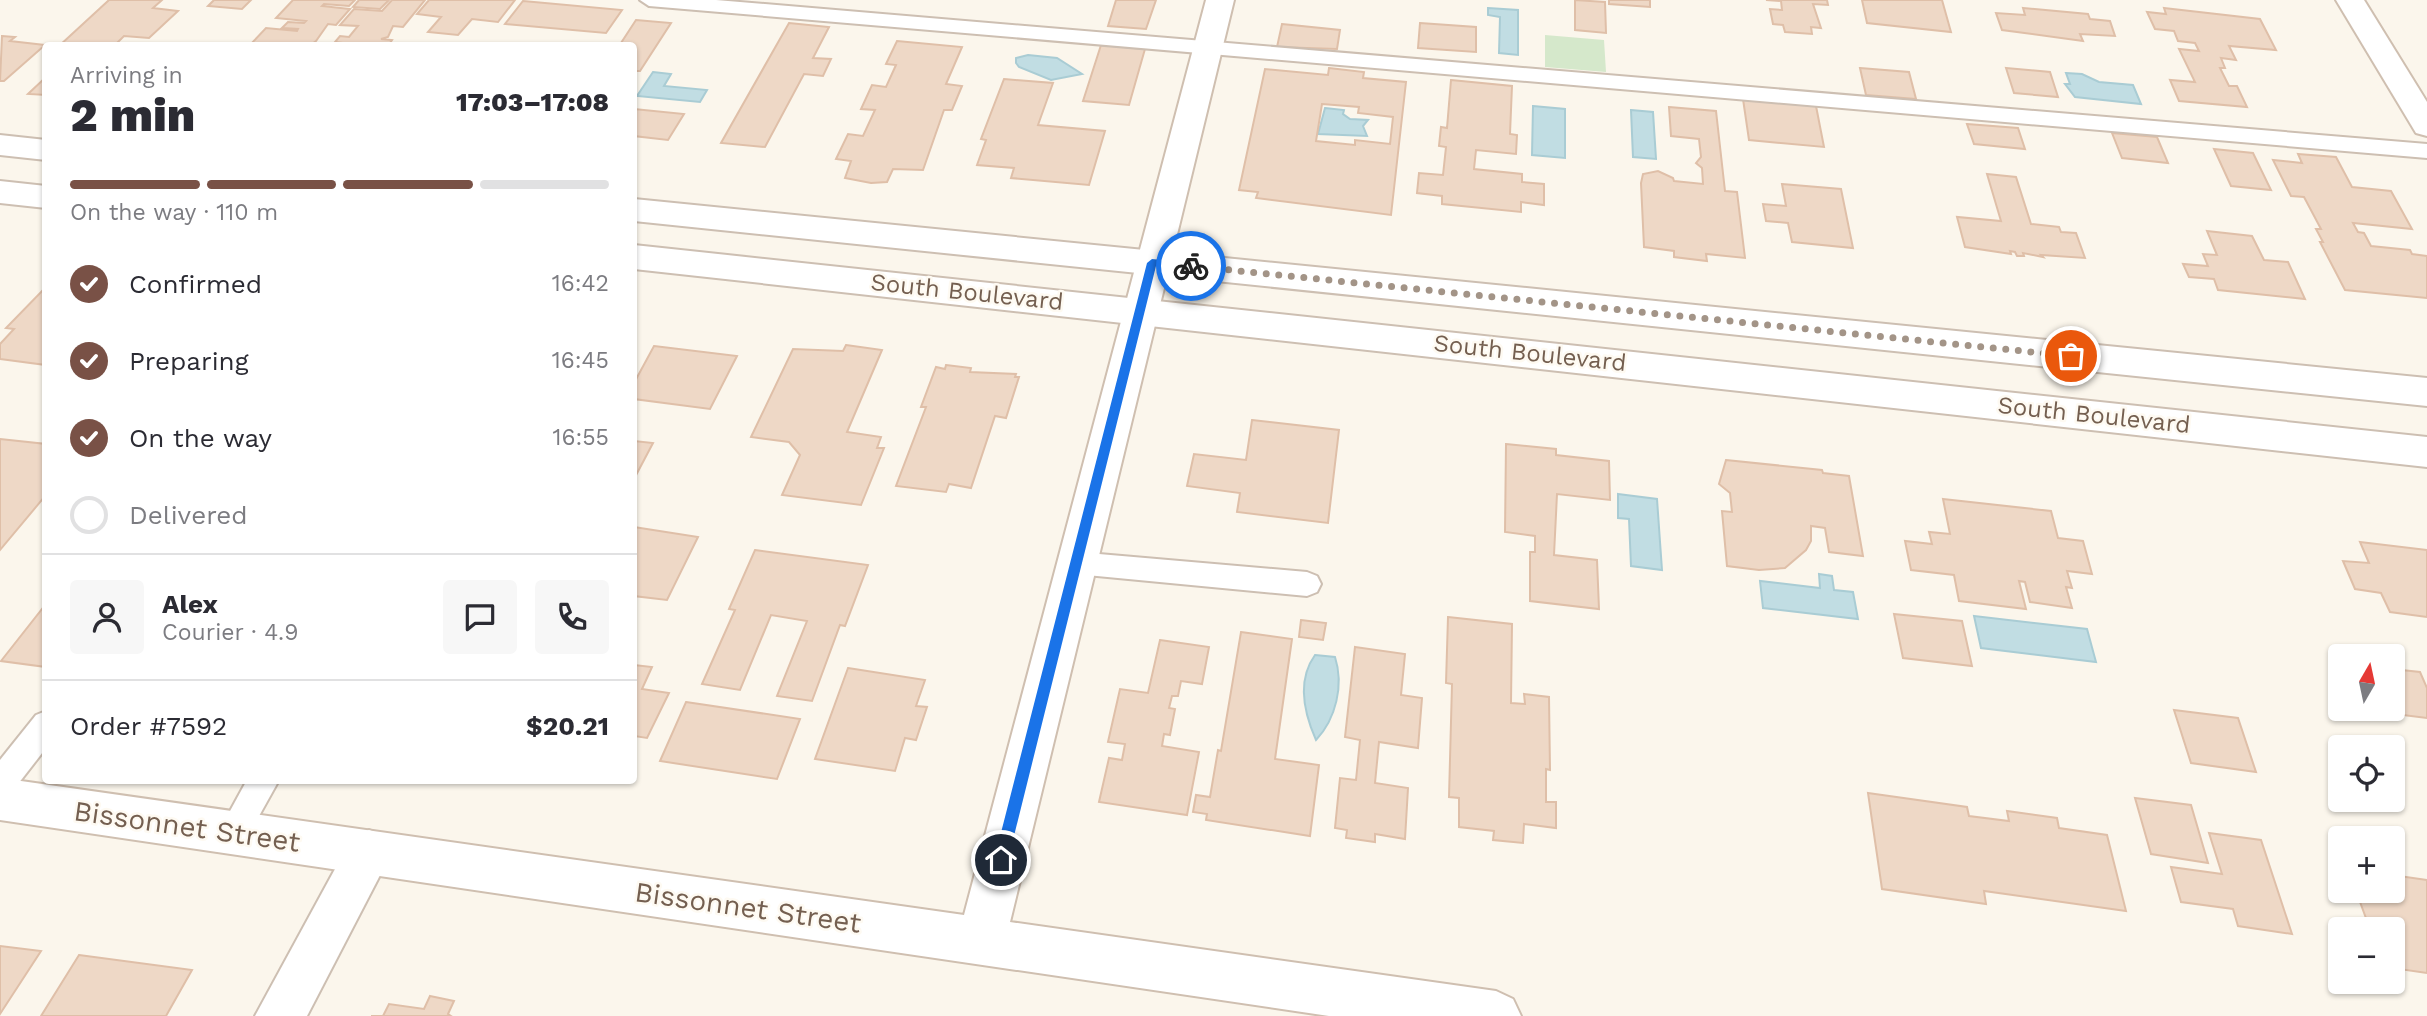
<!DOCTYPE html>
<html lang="en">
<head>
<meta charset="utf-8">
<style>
	:root { --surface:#fff; --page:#f7f7f7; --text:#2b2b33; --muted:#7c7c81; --line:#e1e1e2; --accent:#795146 }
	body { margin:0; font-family:"Work Sans",sans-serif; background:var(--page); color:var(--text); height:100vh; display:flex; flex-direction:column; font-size:26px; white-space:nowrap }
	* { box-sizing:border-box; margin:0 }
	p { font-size:23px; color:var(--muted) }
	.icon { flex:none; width:38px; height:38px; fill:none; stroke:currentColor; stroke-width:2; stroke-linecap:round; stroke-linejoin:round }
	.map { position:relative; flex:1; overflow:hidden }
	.side { position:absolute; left:42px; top:42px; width:595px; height:742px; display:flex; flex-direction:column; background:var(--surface); border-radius:7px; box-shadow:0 2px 5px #0004 }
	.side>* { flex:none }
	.needle { width:46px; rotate:9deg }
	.fabs { position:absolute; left:2328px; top:644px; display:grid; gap:14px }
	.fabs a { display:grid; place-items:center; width:77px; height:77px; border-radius:7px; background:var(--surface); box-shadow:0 2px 5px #0004; font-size:35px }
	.pin { position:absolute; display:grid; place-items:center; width:60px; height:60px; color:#fff; margin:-30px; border:4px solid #fff; border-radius:50%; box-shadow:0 2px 7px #0007 }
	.courier { position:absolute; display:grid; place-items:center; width:70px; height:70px; margin:-35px; border:5px solid #1a73e8; border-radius:50%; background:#fff; color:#222; box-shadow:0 2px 9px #0007 }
	.head em { font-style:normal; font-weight:800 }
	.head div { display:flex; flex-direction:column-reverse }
	.head { display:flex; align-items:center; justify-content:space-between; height:119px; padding:0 28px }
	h1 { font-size:46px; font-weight:800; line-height:52px }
	.bar { display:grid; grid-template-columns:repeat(4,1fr); gap:10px 7px; align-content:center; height:84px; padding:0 28px }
	.bar i { height:9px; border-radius:5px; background:var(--line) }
	.bar .active { background:var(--accent) }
	.bar p { grid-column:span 4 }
	.line { display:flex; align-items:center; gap:18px; padding:0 28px; border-top:2px solid var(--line) }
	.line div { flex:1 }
	.round { display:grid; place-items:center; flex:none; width:74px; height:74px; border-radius:7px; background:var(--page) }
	ol { padding:0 28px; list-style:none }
	li { display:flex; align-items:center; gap:21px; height:77px }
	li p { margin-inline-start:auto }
	li .icon { padding:7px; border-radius:50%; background:var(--accent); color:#fff; stroke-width:4 }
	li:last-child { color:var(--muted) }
	li i { width:38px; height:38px; border:4px solid var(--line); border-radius:50% }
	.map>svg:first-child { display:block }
	.green { fill:#d5e8cb }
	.water { fill:#c1dde3; stroke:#a9ccd4; stroke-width:2 }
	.building { fill:#eed8c6; stroke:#dfbfa8; stroke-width:2; fill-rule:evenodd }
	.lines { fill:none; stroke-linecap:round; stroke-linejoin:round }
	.lane-casing { stroke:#cdbfb2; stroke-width:4 }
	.street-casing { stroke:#cdbfb2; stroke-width:4 }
	.secondary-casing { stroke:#cfbfb0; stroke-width:4 }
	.lane { fill:#fff; fill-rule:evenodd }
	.street { fill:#fff; fill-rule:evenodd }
	.secondary { fill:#fff; fill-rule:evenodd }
	.route { fill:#1a73e8 }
	.done { stroke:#a39487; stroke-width:7; stroke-dasharray:0 12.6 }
	.labels { text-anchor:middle; stroke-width:5; stroke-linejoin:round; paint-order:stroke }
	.street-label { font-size:24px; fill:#745f50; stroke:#fefaf2 }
	.near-street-label { font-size:28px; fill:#745f50; stroke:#fefaf2 }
</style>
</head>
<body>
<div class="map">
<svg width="2427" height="1016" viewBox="0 0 2427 1016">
	<rect width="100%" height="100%" fill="#fbf6ec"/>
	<!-- green -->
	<polygon class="green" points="1545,35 1604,40 1606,72 1545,67"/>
	<!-- water -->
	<g class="water">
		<polygon points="1488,8 1518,10 1518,55 1499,53 1500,17 1488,15"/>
		<polygon points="1028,55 1057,58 1082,74 1051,80 1019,67 1016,63 1016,58"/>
		<polygon points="653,72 671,74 664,86 707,90 700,102 637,96"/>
		<polygon points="2066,73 2082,74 2099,82 2133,85 2141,104 2075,97 2065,84 2070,84"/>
		<polygon points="1533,106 1565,109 1565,158 1532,155"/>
		<polygon points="1325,108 1344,110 1343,114 1350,119 1368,120 1363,126 1367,136 1318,134"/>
		<polygon points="1631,110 1653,112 1656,159 1633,157"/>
		<polygon points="1618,494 1657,499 1662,570 1631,566 1629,519 1618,518"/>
		<polygon points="1819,574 1832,576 1834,590 1853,592 1858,619 1763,608 1760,581 1820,588"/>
		<polygon points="1974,616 2087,629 2096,662 1981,648"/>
		<path d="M1315,655L1335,657C1344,685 1336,719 1316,740C1304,713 1297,680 1315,655Z"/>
	</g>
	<!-- building -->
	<g class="building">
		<polygon points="109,0 162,0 153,8 178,11 149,38 124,36 114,46 59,46"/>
		<polygon points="214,0 251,0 242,9 208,6"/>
		<polygon points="293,0 355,0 349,6 324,4 322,6 350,9 336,25 328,24 316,41 309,46 249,46 266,28 297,31 298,29 282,28 288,22 304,23 306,21 276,18"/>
		<polygon points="359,0 389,0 380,9 353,7"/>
		<polygon points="392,0 425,0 403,27 393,26 388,37 381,39 392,40 388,46 341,46 343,43 335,42 340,36 349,37 358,26 340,25 354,9 382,11"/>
		<polygon points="429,0 515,0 498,22 472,19 458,35 428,32 441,17 417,14"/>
		<polygon points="1116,0 1156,0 1146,29 1108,26"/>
		<polygon points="1575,0 1605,2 1606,33 1575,30"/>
		<polygon points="1609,0 1650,0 1650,7 1609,4"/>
		<polygon points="1766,0 1827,0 1828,5 1813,4 1821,28 1811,27 1812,34 1785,32 1783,25 1773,24 1770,9 1782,10 1781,1"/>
		<polygon points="1862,0 1942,0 1951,32 1867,23"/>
		<polygon points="523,1 622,10 606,33 505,24"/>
		<polygon points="2023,8 2088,14 2090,19 2110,21 2115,36 2080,34 2083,41 2002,30 1996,13 2025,15"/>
		<polygon points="2164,8 2260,19 2276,50 2229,46 2236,60 2221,58 2225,68 2220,68 2229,86 2237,86 2247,107 2179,101 2170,80 2195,82 2179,49 2199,51 2195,43 2178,41 2174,31 2155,29 2147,12 2166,14"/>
		<polygon points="636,20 671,23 640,71 634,71 634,46 619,46"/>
		<polygon points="789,23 829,27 813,58 831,59 823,76 804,74 765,147 721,143"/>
		<polygon points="1420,23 1476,27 1476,52 1418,48"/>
		<polygon points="1282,24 1340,30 1337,49 1277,47"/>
		<polygon points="2,36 15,37 10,41 45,45 4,81 0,81"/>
		<polygon points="897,41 962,47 946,84 962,86 952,110 944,110 923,170 893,169 887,182 871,183 845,178 851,161 836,159 848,134 863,136 875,110 861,109 872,85 886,87 896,65 886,64"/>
		<polygon points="1101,45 1145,49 1129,105 1083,101"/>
		<path d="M1329,68L1364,72L1363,78L1406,82L1391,215L1256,198L1258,192L1239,190L1265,69L1328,75ZM1322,104L1359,107L1358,113L1393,117L1390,144L1355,140V145L1316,141Z"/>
		<polygon points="1860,68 1909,72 1916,99 1866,95"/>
		<polygon points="2006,68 2050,72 2058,97 2014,93"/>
		<polygon points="46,77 46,95 28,94"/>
		<polygon points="1004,79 1053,83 1038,125 1105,131 1089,185 1011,178 1014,168 977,165 986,140 981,139"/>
		<polygon points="1451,80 1512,86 1510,134 1517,135 1516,154 1476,150 1474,169 1522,174 1522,182 1544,184 1544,205 1521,202 1521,212 1442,204 1442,196 1417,193 1419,173 1443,175 1446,147 1439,146 1441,127 1447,128"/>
		<polygon points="1743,99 1816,106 1824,147 1749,140"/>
		<polygon points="1669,107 1716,111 1725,191 1737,192 1745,258 1706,254 1707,261 1674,257 1674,251 1644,247 1641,183 1643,174 1658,171 1673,178 1674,181 1703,184 1702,168 1696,163 1701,157 1699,139 1671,136"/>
		<polygon points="634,109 684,114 668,140 634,136"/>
		<polygon points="1967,124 2018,128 2025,149 1974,144"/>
		<polygon points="2112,133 2157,137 2168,163 2122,158"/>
		<polygon points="2214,149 2253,153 2271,190 2231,186"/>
		<polygon points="2298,154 2336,157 2352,187 2391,191 2412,229 2353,223 2358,232 2364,233 2371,246 2410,250 2412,254 2427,256 2427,298 2345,290 2320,242 2323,242 2316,229 2321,229 2304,197 2291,196 2273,160 2302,163"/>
		<polygon points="1987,174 2016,177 2031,224 2059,227 2061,232 2076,233 2085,258 2041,255 2043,257 2023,253 2024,256 2017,256 2015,252 2010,251 2011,254 1965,247 1957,217 2001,221"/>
		<polygon points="1782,184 1841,189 1853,248 1792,242 1788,223 1766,221 1763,204 1786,206"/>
		<polygon points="2207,231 2252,236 2264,260 2288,262 2305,299 2218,290 2214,279 2189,277 2183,264 2208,266 2203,254 2217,255"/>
		<polygon points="46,287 46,365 0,359 0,344 14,329 6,328"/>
		<polygon points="846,345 882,350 847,432 881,437 877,448 884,448 861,505 782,495 800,455 789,442 751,437 793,349 843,351"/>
		<polygon points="654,346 737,356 710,409 634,399 634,383"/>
		<polygon points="946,365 971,368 970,372 1016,374 1015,377 1019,377 1006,418 995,416 971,488 949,484 946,492 896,486 926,407 921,407 936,367 945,369"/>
		<polygon points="1252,420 1339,430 1328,523 1237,512 1240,493 1187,486 1194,454 1246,460"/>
		<polygon points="0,439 46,444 46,495 0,550"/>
		<polygon points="634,441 653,443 634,479"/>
		<polygon points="1506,444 1556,449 1556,455 1609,461 1610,500 1557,494 1554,555 1597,560 1599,609 1530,601 1530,552 1535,552 1535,536 1505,532"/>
		<polygon points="1726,460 1822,470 1823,473 1849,476 1863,556 1829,552 1825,528 1811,526 1811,541 1806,550 1785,568 1759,570 1727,566 1722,511 1732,512 1730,493 1719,484"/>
		<polygon points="1943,499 2051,511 2058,538 2083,541 2092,574 2067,571 2072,588 2066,587 2072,608 2030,602 2025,582 2019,581 2026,609 1959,601 1954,575 1911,570 1905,541 1932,544 1929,532 1950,534"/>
		<polygon points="634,527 698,537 667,600 634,596"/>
		<polygon points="2360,542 2427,550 2427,617 2390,612 2381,593 2355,589 2343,561 2369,563"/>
		<polygon points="755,550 868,565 845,626 840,625 812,701 777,696 807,621 771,615 740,690 702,684 735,610 729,609"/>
		<polygon points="46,604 46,667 1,661"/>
		<polygon points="1894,614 1962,621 1972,666 1903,658"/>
		<polygon points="1448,617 1512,624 1511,703 1525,704 1524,694 1549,697 1550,770 1546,769 1546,802 1556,802 1556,828 1524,824 1523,843 1493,840 1494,831 1459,827 1459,798 1449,797 1452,684 1446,683"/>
		<polygon points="1301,620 1326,623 1323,640 1299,637"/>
		<polygon points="1241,632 1292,639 1275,759 1319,765 1310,836 1206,820 1207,814 1193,812 1196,795 1210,797 1218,750 1221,751"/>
		<polygon points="1160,640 1209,647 1202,684 1181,681 1178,696 1172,696 1169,708 1175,709 1170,735 1164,734 1162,746 1199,752 1187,815 1099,802 1109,758 1122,760 1125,744 1108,742 1120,689 1148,693"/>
		<polygon points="1355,647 1405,654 1401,695 1422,698 1418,748 1379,742 1375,783 1408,788 1405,839 1375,834 1375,842 1346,838 1347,830 1335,828 1340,778 1356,780 1360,740 1345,737"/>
		<polygon points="634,665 652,667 642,689 669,693 647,738 634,736"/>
		<polygon points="848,668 925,680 916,706 927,707 916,740 905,738 895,771 815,759"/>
		<polygon points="2392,669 2420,672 2427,688 2427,718 2355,709 2392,709"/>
		<polygon points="686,702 800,719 777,779 660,761"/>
		<polygon points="2174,710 2238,718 2256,772 2191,763"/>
		<polygon points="1868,793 1967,807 1969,816 2009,821 2007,811 2057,818 2059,828 2107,835 2126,911 1984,891 1986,904 1882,889"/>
		<polygon points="2135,798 2191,805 2208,863 2151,854"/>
		<polygon points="2209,833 2261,840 2292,934 2238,926 2233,909 2181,902 2171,867 2222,874"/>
		<polygon points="2392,875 2427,880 2427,973 2392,968 2392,929 2370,929 2356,891 2392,891"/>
		<polygon points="0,946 41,951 0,1014"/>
		<polygon points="79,955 192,970 166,1016 41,1016"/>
		<polygon points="430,996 454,1001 448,1014 451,1016 371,1016 383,1016 389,1004 424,1009"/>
	</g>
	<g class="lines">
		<defs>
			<g id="lane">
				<polygon points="640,0 716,0 2427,144 2427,158 649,6"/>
				<polygon points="1076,552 1307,572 1317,576 1321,584 1317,592 1307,596 1076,574 1066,571 1062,563 1066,555"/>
				<polygon points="46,711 46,748 11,793 0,797 0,760 36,715"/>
				<polygon points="247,780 279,780 244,843 233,848 222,843 218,833"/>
			</g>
			<g id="street">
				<polygon points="0,135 46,140 46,160 0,155"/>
				<polygon points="0,181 46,186 46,208 0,203"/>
				<polygon points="634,199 2427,378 2427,406 634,221"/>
				<polygon points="634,245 2427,437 2427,467 634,269"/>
				<polygon points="369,830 385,836 392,852 307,1016 255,1016 353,836"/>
			</g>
			<g id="secondary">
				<polygon points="1206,0 1234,0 1010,922 1496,991 1513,999 1521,1016 1329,1016 0,820 0,778 964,915"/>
				<polygon points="2336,0 2364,0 2427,102 2427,136 2416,133"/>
			</g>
		</defs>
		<!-- lane casing -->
		<use href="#lane" class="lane-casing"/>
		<!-- street casing -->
		<use href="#street" class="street-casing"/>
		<!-- secondary casing -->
		<use href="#secondary" class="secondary-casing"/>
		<!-- lane -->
		<use href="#lane" class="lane"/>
		<!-- street -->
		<use href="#street" class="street"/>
		<!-- secondary -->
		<use href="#secondary" class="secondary"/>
	</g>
	<!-- route -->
	<polygon class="route" points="1152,259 1191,263 1196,266 1191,270 1156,266 1008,860 1001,866 994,860 1147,263"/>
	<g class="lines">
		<!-- done -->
		<polyline class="done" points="1191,266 2071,356"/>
	</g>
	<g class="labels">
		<!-- street labels -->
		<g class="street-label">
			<text transform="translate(967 292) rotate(6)" y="8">South Boulevard</text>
			<text transform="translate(1530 353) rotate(6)" y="8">South Boulevard</text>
			<text transform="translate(2094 415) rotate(6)" y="8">South Boulevard</text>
		</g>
		<!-- near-street labels -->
		<g class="near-street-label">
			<text transform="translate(187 826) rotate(8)" y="10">Bissonnet Street</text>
			<text transform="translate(748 907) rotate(8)" y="10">Bissonnet Street</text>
		</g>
	</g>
</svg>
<div class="fabs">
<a><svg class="needle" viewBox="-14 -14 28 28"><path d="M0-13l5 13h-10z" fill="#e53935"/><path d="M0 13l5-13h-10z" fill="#7c7c81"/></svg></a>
<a><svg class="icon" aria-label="locate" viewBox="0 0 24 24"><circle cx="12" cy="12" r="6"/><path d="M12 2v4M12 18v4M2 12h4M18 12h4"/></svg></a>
<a>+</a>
<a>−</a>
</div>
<div class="pin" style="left:2071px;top:356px;background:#ea580c"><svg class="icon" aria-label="bag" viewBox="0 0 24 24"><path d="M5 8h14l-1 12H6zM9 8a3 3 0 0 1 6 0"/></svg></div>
<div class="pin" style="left:1001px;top:860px;background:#1f2937"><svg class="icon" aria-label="home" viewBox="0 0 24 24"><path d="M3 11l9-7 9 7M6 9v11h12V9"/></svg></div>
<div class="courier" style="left:1191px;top:266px"><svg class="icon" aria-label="bike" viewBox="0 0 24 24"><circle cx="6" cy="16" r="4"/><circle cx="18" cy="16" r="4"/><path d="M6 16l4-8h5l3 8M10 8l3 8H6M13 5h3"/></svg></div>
<section class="side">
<div class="head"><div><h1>2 min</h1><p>Arriving in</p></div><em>17:03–17:08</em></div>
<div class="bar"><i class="active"></i><i class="active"></i><i class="active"></i><i></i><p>On the way · 110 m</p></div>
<ol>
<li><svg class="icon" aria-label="check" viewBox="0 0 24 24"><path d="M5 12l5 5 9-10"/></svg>Confirmed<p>16:42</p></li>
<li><svg class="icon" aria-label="check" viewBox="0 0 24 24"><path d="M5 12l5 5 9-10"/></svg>Preparing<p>16:45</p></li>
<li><svg class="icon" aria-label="check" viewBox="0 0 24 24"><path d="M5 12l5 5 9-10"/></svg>On the way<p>16:55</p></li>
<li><i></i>Delivered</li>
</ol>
<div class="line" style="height:126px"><a class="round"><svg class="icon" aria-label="person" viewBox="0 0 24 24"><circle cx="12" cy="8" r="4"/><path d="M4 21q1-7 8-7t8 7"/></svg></a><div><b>Alex</b><p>Courier · 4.9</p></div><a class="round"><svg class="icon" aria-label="chat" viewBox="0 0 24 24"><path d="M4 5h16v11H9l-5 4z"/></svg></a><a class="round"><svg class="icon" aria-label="phone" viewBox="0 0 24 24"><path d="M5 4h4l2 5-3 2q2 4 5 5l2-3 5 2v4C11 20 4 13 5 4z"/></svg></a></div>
<div class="line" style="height:91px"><div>Order #7592</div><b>$20.21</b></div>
</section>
</div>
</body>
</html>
